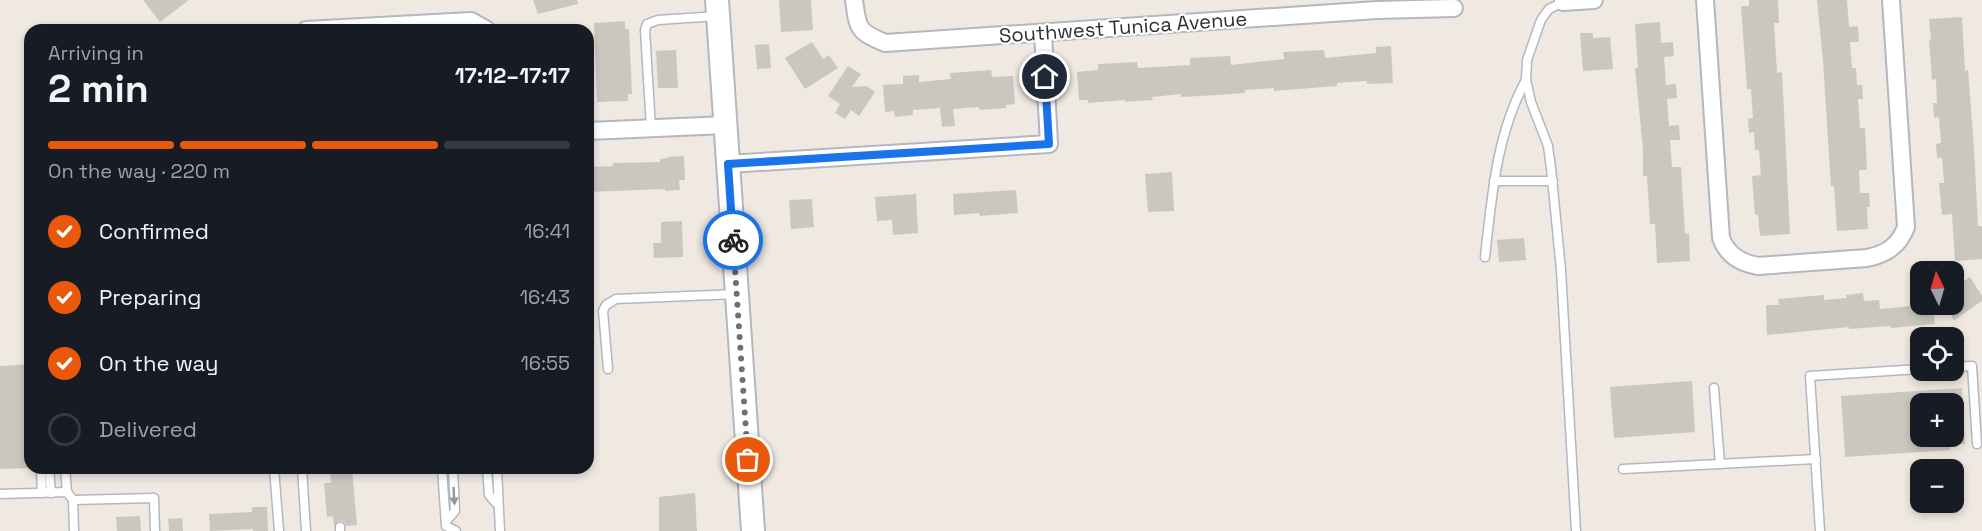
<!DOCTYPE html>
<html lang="en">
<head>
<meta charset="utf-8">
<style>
	:root { --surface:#171b24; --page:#20242c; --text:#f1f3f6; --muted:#9ea1a6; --line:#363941; --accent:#ea580c }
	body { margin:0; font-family:"Space Grotesk",sans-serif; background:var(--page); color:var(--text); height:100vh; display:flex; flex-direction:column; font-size:22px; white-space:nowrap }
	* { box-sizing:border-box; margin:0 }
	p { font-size:20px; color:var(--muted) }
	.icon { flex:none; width:33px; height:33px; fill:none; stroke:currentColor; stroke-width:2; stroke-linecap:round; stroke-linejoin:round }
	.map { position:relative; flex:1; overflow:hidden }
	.details { position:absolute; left:24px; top:24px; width:570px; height:450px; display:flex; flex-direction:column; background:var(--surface); border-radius:18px; box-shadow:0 3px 9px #0003 }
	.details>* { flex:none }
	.needle { width:39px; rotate:355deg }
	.tools { position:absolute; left:1910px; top:261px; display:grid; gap:12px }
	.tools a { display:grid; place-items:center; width:54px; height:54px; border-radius:12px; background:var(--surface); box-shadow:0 3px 9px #0003; font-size:30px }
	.pin { position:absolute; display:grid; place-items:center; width:51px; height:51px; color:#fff; margin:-26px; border:3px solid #fff; border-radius:50%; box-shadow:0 2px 6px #0007 }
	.courier { position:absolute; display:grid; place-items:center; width:60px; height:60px; margin:-30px; border:4px solid #1a73e8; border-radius:50%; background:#fff; color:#222; box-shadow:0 2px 8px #0007 }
	.overview em { font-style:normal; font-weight:600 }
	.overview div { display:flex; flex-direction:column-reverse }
	.overview { display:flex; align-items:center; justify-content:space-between; height:102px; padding:0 24px }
	h1 { font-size:39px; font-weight:600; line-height:45px }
	.bar { display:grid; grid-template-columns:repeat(4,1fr); gap:9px 6px; align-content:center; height:72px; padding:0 24px }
	.bar i { height:8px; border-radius:4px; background:var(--line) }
	.bar .on { background:var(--accent) }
	.bar p { grid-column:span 4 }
	ol { padding:0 24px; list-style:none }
	li { display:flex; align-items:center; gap:18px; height:66px }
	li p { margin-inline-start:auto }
	li .icon { padding:6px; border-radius:50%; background:var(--accent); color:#fff; stroke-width:4 }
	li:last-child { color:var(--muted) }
	li i { width:33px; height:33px; border:3px solid var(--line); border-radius:50% }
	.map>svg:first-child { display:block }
	.building { fill:#cbc7bf }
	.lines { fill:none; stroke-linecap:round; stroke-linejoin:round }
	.lane-casing { stroke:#b4b7c1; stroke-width:11 }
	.street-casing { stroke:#b4b7c1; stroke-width:20 }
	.secondary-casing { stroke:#b4b7c1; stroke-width:26 }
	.lane { stroke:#fff; stroke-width:8 }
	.street { stroke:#fff; stroke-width:16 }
	.secondary { stroke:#fff; stroke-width:22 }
	.oneway { fill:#969696 }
	.done { stroke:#726f6d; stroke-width:6; stroke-dasharray:0 10.8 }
	.route { stroke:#1a73e8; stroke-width:8 }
	.labels { text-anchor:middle; stroke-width:4.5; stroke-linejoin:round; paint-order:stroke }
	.street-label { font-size:20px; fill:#2e2e2e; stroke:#fff }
</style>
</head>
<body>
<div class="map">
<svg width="1982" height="531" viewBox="0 0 1982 531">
	<rect width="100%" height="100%" fill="#efe9e1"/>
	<!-- building -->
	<g class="building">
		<polygon points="143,0 189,0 160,22"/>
		<polygon points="533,0 577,0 578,4 538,14"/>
		<polygon points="779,0 811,0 813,30 781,32"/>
		<polygon points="1749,0 1778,0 1779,23 1774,23 1777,73 1782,72 1790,234 1760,236 1758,214 1755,215 1752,176 1761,175 1759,150 1755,150 1754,132 1749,133 1748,119 1753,118 1751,89 1747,89 1741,6 1749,6"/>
		<polygon points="1817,0 1847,0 1849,27 1858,26 1859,42 1850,42 1852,68 1856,68 1857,85 1862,85 1863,99 1858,99 1860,128 1865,128 1867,170 1859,170 1860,193 1869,193 1870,207 1867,207 1868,229 1837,231 1834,186 1831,186 1823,62"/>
		<polygon points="1962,17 1965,71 1968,70 1974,148 1978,226 1982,226 1982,259 1955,261 1952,214 1942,215 1939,183 1944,183 1942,158 1937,158 1936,144 1941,143 1939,117 1934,118 1933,103 1937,103 1936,79 1932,80 1929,40 1931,40 1929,19"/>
		<polygon points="625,21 625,29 629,29 632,94 628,94 628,101 597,102 594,23"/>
		<polygon points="1660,22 1661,43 1673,42 1674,56 1664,57 1666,85 1676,84 1677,98 1667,99 1669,126 1679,125 1680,140 1670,140 1672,167 1681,167 1685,234 1689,233 1690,261 1657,263 1655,224 1650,224 1647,176 1643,176 1643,150 1635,68 1638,68 1635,24"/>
		<polygon points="1580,33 1593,33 1593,38 1610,37 1613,69 1583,71"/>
		<polygon points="812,42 823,59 829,55 838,68 805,89 785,58"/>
		<polygon points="769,44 771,68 757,69 755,45"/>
		<polygon points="1391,46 1393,83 1367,84 1367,81 1337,83 1337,86 1274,91 1274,88 1245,90 1245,93 1218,95 1181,97 1181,94 1152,97 1153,100 1125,102 1125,100 1088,103 1088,100 1079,100 1077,72 1098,70 1098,64 1137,62 1138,68 1190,65 1190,58 1230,56 1231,65 1284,59 1283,52 1324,50 1325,58 1376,53 1376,47"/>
		<polygon points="676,50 678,88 658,88 656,51"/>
		<polygon points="848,66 861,74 852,87 867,86 875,92 859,116 851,110 845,119 835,113 840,104 828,96"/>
		<polygon points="991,70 992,77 1013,76 1015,104 1006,105 1006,108 979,110 979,107 953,109 955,126 942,127 940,108 913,110 913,115 895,117 894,111 885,112 883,85 903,84 903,76 919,75 919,82 951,79 950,73"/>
		<polygon points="684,156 685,180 679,180 680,190 665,191 665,189 588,192 588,167 613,166 613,163 660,162 660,159 668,158 668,157"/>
		<polygon points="1172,172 1174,211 1148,212 1145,174"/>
		<polygon points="1016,190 1018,213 980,216 979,213 954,215 953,194"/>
		<polygon points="916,194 918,233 893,235 892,220 877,221 875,197"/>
		<polygon points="812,199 814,227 791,229 789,200"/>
		<polygon points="682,221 683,257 654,258 653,243 661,243 661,222"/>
		<polygon points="1524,238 1526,260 1499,262 1497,240"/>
		<polygon points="1970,277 1982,296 1982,301 1954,320 1944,304 1953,304 1953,289"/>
		<polygon points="1863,293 1864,301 1879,300 1880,309 1911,306 1911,304 1933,304 1935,324 1891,328 1890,326 1849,329 1849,327 1767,335 1766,305 1779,305 1778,299 1824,295 1824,300 1847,298 1846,295"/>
		<polygon points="30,364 30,468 0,469 0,366"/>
		<polygon points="1692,381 1695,432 1614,438 1610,387"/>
		<polygon points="1962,388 1965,444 1953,445 1953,404 1920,404 1920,436 1949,436 1950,450 1845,457 1841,396"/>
		<polygon points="330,468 352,470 357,525 346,526 344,522 339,521 334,526 333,516 327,517 324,483 331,483"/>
		<polygon points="695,493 697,531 659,531 659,497"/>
		<polygon points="252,507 267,507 268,531 253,531 253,529 210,531 209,514 252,512"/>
		<polygon points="140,516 141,531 117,531 116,517"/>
		<polygon points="182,518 183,531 169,531 168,519"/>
	</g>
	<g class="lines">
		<defs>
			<g id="lane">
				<polyline points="1563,2 1549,9 1541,20 1527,60 1526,80 1531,102 1548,146 1551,168 1561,270 1576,531"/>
				<polyline points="651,128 645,30 647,24 658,20 718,16"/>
				<polyline points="1494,181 1553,181"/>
				<path d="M1485,257C1492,196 1496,135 1526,80"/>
				<polyline points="1953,367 1972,366 1977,444"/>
				<polyline points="608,369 603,311 606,305 616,299 737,294"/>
				<polyline points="1714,388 1720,464"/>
				<polyline points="41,468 42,493"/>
				<polyline points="49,468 51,493"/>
				<polyline points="65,468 67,492"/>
				<polyline points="274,468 279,531"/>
				<polyline points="302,468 306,531"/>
				<polyline points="442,468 446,526 456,531"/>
				<polyline points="487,468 489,495 498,505"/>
				<polyline points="497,468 500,531"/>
				<polyline points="1623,469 1816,459"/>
				<polyline points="0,494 67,492 73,500 74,531"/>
				<polyline points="73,500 154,498 155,531"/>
				<polyline points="446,521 455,511 453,468"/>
				<polyline points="340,527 340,531"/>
				<polyline points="1820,531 1810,376 1920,369"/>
			</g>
			<g id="street">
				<path d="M854,0C858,29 857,31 885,43L1377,10L1454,8"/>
				<path d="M1705,0L1721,238C1727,255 1741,263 1758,266L1867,258C1886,254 1899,246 1906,227L1891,0"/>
				<polyline points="1563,2 1594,0"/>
				<polyline points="306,30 471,21 487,30"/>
				<polyline points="588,131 726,125"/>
				<polyline points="728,164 1049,144 1043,33"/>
			</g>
			<polyline id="secondary" points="717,0 753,531"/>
		</defs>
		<!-- lane casing -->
		<use href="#lane" class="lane-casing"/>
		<!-- street casing -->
		<use href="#street" class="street-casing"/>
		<!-- secondary casing -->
		<use href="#secondary" class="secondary-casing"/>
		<!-- lane -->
		<use href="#lane" class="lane"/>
		<!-- street -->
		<use href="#street" class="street"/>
		<!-- secondary -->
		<use href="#secondary" class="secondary"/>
	</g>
	<!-- one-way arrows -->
	<defs><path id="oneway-solid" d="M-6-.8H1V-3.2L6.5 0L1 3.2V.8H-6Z" transform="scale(1.5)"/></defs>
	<use class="oneway" href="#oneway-solid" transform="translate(454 496) rotate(87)"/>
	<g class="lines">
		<!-- done -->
		<polyline class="done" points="733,240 748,460"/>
		<!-- route -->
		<polyline class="route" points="733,240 728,164 1049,144 1045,77"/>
	</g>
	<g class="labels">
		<!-- street labels -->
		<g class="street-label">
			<text transform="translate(1123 27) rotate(-4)" y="7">Southwest Tunica Avenue</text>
		</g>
	</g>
</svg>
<div class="tools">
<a><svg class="needle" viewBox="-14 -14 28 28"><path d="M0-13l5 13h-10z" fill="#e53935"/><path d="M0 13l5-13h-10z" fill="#9ea1a6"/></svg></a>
<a><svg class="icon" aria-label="locate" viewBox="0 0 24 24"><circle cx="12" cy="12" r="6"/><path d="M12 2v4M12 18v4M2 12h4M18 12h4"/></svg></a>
<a>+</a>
<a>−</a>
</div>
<div class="pin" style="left:748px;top:460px;background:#ea580c"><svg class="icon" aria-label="bag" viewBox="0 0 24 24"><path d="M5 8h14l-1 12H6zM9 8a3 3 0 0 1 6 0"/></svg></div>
<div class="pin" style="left:1045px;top:77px;background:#1f2937"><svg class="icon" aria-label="home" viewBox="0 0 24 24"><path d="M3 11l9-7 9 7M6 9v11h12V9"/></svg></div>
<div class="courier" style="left:733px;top:240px"><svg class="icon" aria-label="bike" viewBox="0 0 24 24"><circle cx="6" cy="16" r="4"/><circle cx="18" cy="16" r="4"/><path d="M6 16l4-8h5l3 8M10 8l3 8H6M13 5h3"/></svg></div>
<section class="details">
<div class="overview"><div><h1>2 min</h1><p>Arriving in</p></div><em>17:12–17:17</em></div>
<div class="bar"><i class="on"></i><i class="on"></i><i class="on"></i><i></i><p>On the way · 220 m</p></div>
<ol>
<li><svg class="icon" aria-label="check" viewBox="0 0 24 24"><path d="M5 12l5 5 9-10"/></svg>Confirmed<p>16:41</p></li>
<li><svg class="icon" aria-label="check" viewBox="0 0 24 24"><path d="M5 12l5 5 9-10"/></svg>Preparing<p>16:43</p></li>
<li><svg class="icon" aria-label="check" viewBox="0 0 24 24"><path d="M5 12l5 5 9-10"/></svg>On the way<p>16:55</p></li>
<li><i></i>Delivered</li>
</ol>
</section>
</div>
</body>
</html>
